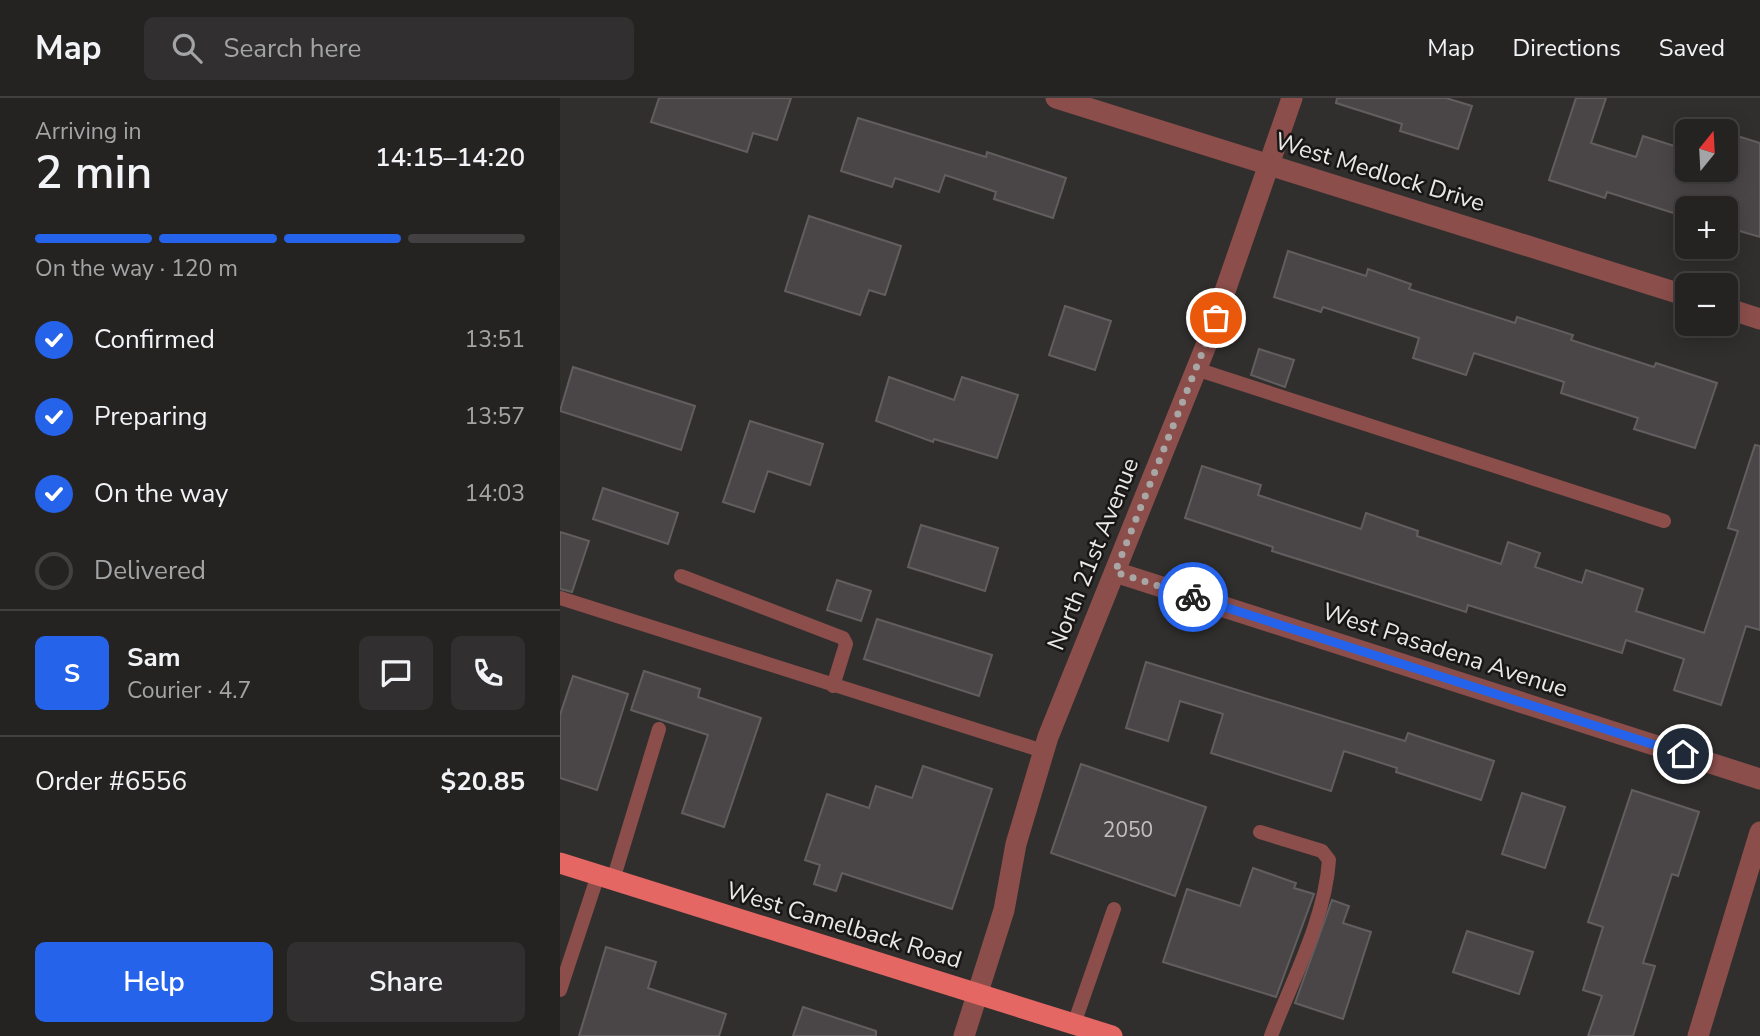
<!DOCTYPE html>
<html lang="en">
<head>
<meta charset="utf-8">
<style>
	:root { --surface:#252322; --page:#312f2f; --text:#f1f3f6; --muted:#a3a4a5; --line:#424040; --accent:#2563eb }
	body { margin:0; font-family:"Nunito Sans",sans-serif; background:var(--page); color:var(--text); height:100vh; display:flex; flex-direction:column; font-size:26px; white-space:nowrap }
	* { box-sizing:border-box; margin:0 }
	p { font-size:23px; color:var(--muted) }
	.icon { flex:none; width:38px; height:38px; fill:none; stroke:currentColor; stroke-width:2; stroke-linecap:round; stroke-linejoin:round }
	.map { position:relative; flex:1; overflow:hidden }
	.side { display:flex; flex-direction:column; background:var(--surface); width:560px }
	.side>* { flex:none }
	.needle { width:46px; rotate:18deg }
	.tools { position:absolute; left:1115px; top:21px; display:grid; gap:14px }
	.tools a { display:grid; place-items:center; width:63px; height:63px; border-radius:10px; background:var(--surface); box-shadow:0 4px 18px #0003,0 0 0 2px var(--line); font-size:35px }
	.pin { position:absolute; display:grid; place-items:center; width:60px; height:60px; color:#fff; margin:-30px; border:4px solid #fff; border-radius:50%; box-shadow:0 2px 7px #0007 }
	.courier { position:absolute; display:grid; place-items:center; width:70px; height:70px; margin:-35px; border:5px solid #2563eb; border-radius:50%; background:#fff; color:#222; box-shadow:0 2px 9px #0007 }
	.headline em { font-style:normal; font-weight:600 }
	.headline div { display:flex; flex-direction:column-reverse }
	.headline { display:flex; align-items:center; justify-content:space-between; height:119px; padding:0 35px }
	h1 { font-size:46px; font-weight:600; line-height:52px }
	.bar { display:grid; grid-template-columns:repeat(4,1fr); gap:10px 7px; align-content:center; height:84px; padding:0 35px }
	.bar i { height:9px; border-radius:5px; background:var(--line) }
	.bar .on { background:var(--accent) }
	.bar p { grid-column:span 4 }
	.line { display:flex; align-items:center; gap:18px; padding:0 35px; border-top:2px solid var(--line) }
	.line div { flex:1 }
	.round { display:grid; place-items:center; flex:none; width:74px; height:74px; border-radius:10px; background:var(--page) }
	ol { padding:0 35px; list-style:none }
	li { display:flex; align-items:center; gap:21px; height:77px }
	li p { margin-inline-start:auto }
	li .icon { padding:7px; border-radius:50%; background:var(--accent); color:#fff; stroke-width:4 }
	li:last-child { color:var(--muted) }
	li i { width:38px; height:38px; border:4px solid var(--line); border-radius:50% }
	.primary-button { display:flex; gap:14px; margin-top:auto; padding:14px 35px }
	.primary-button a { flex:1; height:80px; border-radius:10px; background:var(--accent); color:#fff; font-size:28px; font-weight:600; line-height:80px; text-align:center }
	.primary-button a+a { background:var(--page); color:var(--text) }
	header { display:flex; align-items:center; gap:42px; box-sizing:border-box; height:98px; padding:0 35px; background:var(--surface); border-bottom:2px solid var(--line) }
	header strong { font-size:33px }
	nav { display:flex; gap:38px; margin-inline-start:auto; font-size:24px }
	.search { width:490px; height:63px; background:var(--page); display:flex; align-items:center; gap:18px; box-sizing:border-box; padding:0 24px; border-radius:10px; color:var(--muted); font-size:26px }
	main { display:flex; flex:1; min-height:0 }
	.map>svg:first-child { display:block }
	.building { fill:#4a4648; stroke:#625e60; stroke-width:2 }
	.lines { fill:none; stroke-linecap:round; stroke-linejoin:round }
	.lane { stroke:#8b4e4b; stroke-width:14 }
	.street { stroke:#8b4e4b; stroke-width:21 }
	.primary { stroke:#e46764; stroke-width:21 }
	.done { stroke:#a9a7a6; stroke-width:7; stroke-dasharray:0 12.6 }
	.route { stroke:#2563eb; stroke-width:9 }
	.labels { text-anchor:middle; stroke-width:5; stroke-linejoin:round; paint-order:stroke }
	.number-label { font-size:21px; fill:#c2c0bf }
	.street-label { font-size:24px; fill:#eae8e7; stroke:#181716 }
</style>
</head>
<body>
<header>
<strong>Map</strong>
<div class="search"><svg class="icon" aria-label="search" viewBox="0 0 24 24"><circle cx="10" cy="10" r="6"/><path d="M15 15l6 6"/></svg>Search here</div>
<nav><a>Map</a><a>Directions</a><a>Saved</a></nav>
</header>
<main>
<section class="side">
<div class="headline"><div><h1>2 min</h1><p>Arriving in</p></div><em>14:15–14:20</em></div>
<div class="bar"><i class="on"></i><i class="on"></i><i class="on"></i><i></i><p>On the way · 120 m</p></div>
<ol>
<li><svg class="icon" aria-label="check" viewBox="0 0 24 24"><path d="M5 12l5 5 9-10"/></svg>Confirmed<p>13:51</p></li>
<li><svg class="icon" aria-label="check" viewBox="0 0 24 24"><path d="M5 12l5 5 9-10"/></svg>Preparing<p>13:57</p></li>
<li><svg class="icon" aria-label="check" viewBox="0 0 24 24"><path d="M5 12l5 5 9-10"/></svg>On the way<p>14:03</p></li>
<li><i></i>Delivered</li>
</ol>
<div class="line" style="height:126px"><b class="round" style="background:var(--accent);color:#fff">S</b><div><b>Sam</b><p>Courier · 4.7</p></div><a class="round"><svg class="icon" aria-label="chat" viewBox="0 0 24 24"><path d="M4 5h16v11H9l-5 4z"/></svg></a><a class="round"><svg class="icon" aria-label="phone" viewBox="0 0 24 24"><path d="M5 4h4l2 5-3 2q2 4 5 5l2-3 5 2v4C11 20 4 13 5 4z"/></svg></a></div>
<div class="line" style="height:91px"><div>Order #6556</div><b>$20.85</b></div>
<div class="primary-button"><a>Help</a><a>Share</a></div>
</section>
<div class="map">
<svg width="1200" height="938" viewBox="0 0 1200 938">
	<rect width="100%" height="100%" fill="#312f2d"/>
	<!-- building -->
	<g class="building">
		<polygon points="99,0 231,0 217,42 193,35 187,54 91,24"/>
		<polygon points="777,0 886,0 912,8 898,51 840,33 842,26 776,5"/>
		<polygon points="1016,0 1046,0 1031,45 1076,59 1083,38 1127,52 1127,72 1166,72 1166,55 1171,36 1200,45 1200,139 1166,129 1166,110 1126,110 1123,118 1047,94 1045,100 989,82"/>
		<polygon points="298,20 426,59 427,54 506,80 493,120 434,101 436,94 385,77 379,94 335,80 332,89 281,73"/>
		<polygon points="249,118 341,148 325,197 309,192 300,217 225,193"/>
		<polygon points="728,153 806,178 808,171 851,186 849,191 955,225 957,219 1013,237 1011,242 1094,269 1096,265 1157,285 1135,350 1074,331 1078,320 1001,295 1004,284 914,255 906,277 853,260 859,240 763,209 761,214 714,199"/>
		<polygon points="505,208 551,223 535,272 489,257"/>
		<polygon points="699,251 734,262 725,289 691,277"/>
		<polygon points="13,269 135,308 121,352 0,313"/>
		<polygon points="329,279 394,302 402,279 458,297 437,360 374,341 373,344 316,323"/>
		<polygon points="190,323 263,346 250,387 208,373 194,414 163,404"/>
		<polygon points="1195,347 1200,348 1200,532 1186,528 1161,607 1114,592 1124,561 1066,542 1062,555 908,507 906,514 712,453 713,449 625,420 642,368 701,387 698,397 801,431 806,415 858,433 857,438 941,466 948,444 980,455 975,469 1022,485 1026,472 1083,491 1076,513 1144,535 1178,433 1168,430"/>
		<polygon points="43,390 118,415 108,446 33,421"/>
		<polygon points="361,427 438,450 425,493 348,469"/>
		<polygon points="0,434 29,443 12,494 0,491"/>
		<polygon points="277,482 311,493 301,523 267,512"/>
		<polygon points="317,521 432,557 419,598 304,561"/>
		<polygon points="586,564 845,643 848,635 934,663 921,702 836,674 837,670 784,653 771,693 651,655 663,616 620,603 608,643 566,630"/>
		<polygon points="84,573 140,591 138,599 201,620 164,729 122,715 148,637 71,612"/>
		<polygon points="13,578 68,596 37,692 0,680 0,617"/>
		<polygon points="521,666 646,709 615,798 491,755"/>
		<polygon points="363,668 432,691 392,811 282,775 276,793 254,786 260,767 245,762 267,696 309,710 316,688 352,700"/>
		<polygon points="1072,692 1139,714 1118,778 1112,776 1083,865 1095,868 1073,938 1028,938 1042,898 1023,892 1043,829 1028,824"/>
		<polygon points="962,695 1005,709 985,770 942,756"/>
		<polygon points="693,770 736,785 734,790 754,796 716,899 603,864 627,791 680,808"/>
		<polygon points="772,802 789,808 783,825 811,834 783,921 735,905"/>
		<polygon points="907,833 973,854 959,896 893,874"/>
		<polygon points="46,849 96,864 88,890 166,916 159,938 19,938"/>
		<polygon points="243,909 316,933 316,938 233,938"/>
	</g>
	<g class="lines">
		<!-- lane -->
		<g class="lane">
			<polyline points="636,271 1104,423"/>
			<polyline points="121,478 283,540 286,546 273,588"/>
			<polyline points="0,500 483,653"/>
			<path d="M700,734L762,753L769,762C765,822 732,882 711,938"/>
			<polyline points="53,782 99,631"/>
			<polyline points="0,892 38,777"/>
			<polyline points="514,926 554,811"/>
		</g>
		<!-- street -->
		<g class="street">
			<polyline points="496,0 1127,198"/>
			<polyline points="1166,210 1200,221"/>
			<polyline points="555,474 1200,681"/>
			<polyline points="404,938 444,812 456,746 488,639 647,245 732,0"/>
			<polyline points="1138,938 1200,734"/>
		</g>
		<!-- primary -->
		<polyline class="primary" points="0,765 552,938"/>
	</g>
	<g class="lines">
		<!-- done -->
		<polyline class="done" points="633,499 555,474 656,220"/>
		<!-- route -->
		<polyline class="route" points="633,499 1123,656"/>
	</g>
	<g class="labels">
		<!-- number labels -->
		<g class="number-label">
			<text x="568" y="739">2050</text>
		</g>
		<!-- street labels -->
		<g class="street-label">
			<text transform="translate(820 74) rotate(17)" y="8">West Medlock Drive</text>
			<text transform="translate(533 456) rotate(-68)" y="8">North 21st Avenue</text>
			<text transform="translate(885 552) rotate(18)" y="8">West Pasadena Avenue</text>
			<text transform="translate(284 827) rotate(17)" y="8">West Camelback Road</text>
		</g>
	</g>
</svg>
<div class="tools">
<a><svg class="needle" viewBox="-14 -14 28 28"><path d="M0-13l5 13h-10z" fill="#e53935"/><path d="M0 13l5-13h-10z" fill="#a3a4a5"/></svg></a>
<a>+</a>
<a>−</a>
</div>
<div class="pin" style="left:656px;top:220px;background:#ea580c"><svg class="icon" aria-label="bag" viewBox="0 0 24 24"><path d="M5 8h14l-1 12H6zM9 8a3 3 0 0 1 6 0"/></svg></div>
<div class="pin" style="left:1123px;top:656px;background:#1f2937"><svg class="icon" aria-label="home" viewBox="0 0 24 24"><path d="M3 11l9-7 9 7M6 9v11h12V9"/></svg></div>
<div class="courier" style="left:633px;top:499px"><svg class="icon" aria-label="bike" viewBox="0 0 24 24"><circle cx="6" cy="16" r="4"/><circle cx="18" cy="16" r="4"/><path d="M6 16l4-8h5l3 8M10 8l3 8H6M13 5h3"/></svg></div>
</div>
</main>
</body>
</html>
